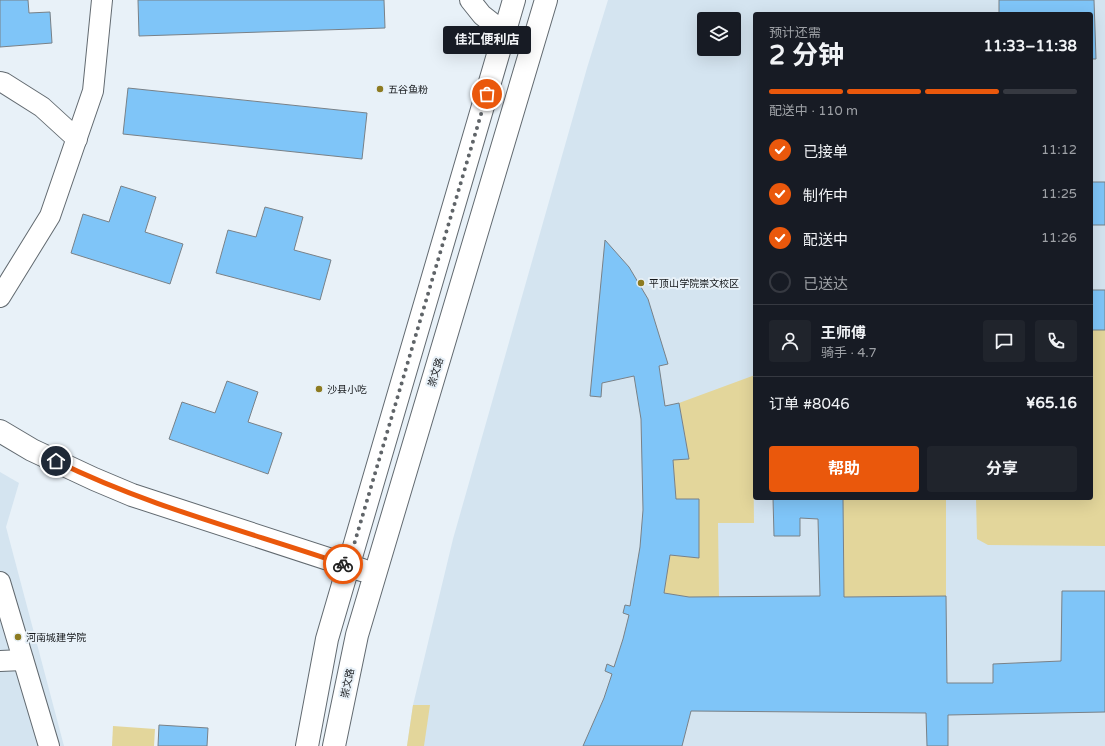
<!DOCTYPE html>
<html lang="zh">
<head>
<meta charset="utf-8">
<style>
	:root { --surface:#171b24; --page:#20242c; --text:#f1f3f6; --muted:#9ea1a6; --line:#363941; --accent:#ea580c }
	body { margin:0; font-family:"Varela Round","Noto Sans SC",sans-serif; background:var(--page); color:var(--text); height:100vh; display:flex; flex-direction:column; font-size:15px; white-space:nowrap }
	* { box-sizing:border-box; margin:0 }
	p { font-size:13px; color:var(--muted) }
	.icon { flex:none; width:22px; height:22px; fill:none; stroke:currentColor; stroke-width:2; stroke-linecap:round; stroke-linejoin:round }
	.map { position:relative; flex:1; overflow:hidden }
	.drawer { position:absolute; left:753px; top:12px; width:340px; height:488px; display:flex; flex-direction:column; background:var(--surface); border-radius:4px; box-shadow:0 4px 16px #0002 }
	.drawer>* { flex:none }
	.tools { position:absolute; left:697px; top:12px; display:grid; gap:8px }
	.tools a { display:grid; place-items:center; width:44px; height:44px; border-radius:4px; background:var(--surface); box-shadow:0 4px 16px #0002; font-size:20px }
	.pin { position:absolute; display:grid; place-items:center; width:34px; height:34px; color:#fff; margin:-17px; border:2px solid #fff; border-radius:50%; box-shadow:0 1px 4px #0007 }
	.courier { position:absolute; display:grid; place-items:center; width:40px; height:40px; margin:-20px; border:3px solid #ea580c; border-radius:50%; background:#fff; color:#222; box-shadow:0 1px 5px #0007 }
	.bubble { position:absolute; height:28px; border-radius:4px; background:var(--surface); box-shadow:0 4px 16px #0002; font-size:13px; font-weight:700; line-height:28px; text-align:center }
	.overview em { font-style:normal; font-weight:700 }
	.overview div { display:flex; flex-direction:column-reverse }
	.overview { display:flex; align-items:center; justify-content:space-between; height:68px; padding:0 16px }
	h1 { font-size:26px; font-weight:700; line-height:30px }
	.bar { display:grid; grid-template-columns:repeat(4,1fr); gap:6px 4px; align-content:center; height:48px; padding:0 16px }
	.bar i { height:5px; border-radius:3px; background:var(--line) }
	.bar .selected { background:var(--accent) }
	.bar p { grid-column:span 4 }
	.line { display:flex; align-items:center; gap:10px; padding:0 16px; border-top:1px solid var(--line) }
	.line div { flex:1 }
	.round { display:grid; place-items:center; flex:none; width:42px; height:42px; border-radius:4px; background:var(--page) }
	ol { padding:0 16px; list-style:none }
	li { display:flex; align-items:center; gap:12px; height:44px }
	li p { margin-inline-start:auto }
	li .icon { padding:4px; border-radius:50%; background:var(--accent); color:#fff; stroke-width:4 }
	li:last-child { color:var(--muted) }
	li i { width:22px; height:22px; border:2px solid var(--line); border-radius:50% }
	.button { display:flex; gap:8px; margin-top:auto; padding:8px 16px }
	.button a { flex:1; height:46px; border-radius:4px; background:var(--accent); color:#fff; font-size:16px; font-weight:700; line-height:46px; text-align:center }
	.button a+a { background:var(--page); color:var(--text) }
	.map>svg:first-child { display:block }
	.built { fill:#d4e4f0; fill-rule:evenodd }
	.green { fill:#e3d69b }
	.building { fill:#7fc5f8; stroke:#798187 }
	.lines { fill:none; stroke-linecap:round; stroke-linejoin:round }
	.street-casing { stroke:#626a70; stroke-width:22 }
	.secondary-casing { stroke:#626a70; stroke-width:24 }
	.street { stroke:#fff; stroke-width:20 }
	.secondary { stroke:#fff; stroke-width:22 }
	.done { stroke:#5f6468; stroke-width:4; stroke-dasharray:0 7.2 }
	.route { stroke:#ea580c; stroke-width:5 }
	.poi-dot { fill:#8d7b21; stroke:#e8f1f8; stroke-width:1.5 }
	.labels { text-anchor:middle; stroke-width:4; stroke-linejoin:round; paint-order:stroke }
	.poi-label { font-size:10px; fill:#15181b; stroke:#e8f1f8; text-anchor:start }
	.street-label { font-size:10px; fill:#15181b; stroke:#e8f1f8 }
</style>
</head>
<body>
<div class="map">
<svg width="1105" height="746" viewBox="0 0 1105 746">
	<rect width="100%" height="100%" fill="#e8f1f8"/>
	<!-- built -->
	<g class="built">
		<path d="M608,0H1105V746H407L413,705L453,539L587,68ZM755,14H1091V498H755ZM704,19H734V49H704Z"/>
		<polygon points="0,472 19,483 6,527 64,746 0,746"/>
	</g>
	<!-- green -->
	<g class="green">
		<polygon points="1091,330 1105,330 1105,546 988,545 977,539 976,498 1091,498"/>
		<polygon points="755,375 755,428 753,428 754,523 718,523 719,597 689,597 664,593 670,555 699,558 699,500 676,499 673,460 689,458 679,403"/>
		<polygon points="843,498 946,498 946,596 844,597"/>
		<polygon points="413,705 430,705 424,746 407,746"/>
		<polygon points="113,726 155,729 154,746 112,746"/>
	</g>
	<!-- building -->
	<g class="building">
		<polygon points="0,0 28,0 29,13 50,12 52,43 0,47"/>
		<polygon points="138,0 384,0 385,28 139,36"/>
		<polygon points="999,0 1094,0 1096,59 1091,59 1091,14 999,14"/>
		<polygon points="128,88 367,113 362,159 123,134"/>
		<rect x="1091" y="182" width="14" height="43"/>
		<polygon points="121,186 156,197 145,232 183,244 170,284 71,253 83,214 109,222"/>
		<polygon points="265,207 303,217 294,250 331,260 320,300 216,273 228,230 256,237"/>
		<polygon points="605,240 629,267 648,299 668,364 659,366 665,406 679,403 689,459 673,460 676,499 699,499 699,558 670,555 664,593 689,597 820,596 818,519 800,518 800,536 774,536 773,498 843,498 844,597 946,596 947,683 993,683 993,664 1061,661 1062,591 1105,591 1105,712 948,715 948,746 927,746 926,713 691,711 682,746 583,746 604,698 612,674 605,671 607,664 614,667 623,639 629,615 623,613 625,605 630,606 640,547 643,510 641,419 634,376 602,383 601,397 590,396"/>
		<rect x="1091" y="290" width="14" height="40"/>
		<polygon points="227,381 258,392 248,422 282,433 268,474 169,439 182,402 215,413"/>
		<polygon points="159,725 208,728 207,746 158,746"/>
	</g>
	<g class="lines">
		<defs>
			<g id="street">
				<polyline points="470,0 482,15 505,33"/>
				<polyline points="0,82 4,83 42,107 77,139"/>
				<polyline points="0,297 50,216 93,91 102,0"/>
				<polyline points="0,582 49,746"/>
				<polyline points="0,661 23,660"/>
			</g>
			<g id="secondary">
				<polyline points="0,431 32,450 94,479 132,495 362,570"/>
				<polyline points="307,746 327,639 514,0"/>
				<polyline points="334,746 357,635 546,0"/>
			</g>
		</defs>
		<!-- street casing -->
		<use href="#street" class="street-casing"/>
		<!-- secondary casing -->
		<use href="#secondary" class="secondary-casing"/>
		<!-- street -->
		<use href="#street" class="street"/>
		<!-- secondary -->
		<use href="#secondary" class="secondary"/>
	</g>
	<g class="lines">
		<!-- done -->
		<polyline class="done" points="343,564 348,565 487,94"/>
		<!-- route -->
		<path class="route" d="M56,461C147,506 246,531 343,564"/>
	</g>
	<!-- markers -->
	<g class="poi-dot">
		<circle cx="380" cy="89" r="4"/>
		<circle cx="641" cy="283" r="4"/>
		<circle cx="319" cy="389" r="4"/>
		<circle cx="18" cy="637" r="4"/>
	</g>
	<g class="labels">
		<!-- poi labels -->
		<g class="poi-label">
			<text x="388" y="93">五谷鱼粉</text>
			<text x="649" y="287">平顶山学院崇文校区</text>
			<text x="327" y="393">沙县小吃</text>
			<text x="26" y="641">河南城建学院</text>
		</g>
		<!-- street labels -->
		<g class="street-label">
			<text transform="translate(435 372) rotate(-73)" y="4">崇文路</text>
			<text transform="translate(347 683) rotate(-78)" y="4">崇文路</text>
		</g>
	</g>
</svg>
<div class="tools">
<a><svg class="icon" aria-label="layers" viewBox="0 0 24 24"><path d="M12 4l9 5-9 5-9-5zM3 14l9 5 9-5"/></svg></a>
</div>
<div class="pin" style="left:487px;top:94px;background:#ea580c"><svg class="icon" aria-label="bag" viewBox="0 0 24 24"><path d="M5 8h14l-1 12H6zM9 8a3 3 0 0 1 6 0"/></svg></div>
<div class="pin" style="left:56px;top:461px;background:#1f2937"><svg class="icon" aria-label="home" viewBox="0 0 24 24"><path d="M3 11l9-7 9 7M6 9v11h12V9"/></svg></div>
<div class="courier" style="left:343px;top:564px"><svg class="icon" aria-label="bike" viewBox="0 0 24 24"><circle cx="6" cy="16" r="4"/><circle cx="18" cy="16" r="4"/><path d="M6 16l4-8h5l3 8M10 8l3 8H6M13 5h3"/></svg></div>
<div class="bubble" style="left:443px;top:26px;width:88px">佳汇便利店</div>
<section class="drawer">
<div class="overview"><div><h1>2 分钟</h1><p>预计还需</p></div><em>11:33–11:38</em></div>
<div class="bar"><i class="selected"></i><i class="selected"></i><i class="selected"></i><i></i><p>配送中 · 110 m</p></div>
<ol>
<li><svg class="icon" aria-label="check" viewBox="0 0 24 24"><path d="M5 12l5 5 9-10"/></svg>已接单<p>11:12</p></li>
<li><svg class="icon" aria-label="check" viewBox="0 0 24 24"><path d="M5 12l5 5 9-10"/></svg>制作中<p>11:25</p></li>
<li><svg class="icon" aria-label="check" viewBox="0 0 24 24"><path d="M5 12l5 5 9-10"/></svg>配送中<p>11:26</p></li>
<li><i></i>已送达</li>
</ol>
<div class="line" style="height:72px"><a class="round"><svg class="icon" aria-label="person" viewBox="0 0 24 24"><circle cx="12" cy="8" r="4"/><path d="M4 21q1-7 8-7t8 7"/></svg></a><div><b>王师傅</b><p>骑手 · 4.7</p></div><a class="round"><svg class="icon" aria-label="chat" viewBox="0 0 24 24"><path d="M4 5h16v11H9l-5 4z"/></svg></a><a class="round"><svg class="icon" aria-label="phone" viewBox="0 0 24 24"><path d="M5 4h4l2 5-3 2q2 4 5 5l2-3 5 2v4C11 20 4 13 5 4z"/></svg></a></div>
<div class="line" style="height:52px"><div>订单 #8046</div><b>¥65.16</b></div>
<div class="button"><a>帮助</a><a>分享</a></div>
</section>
</div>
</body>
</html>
